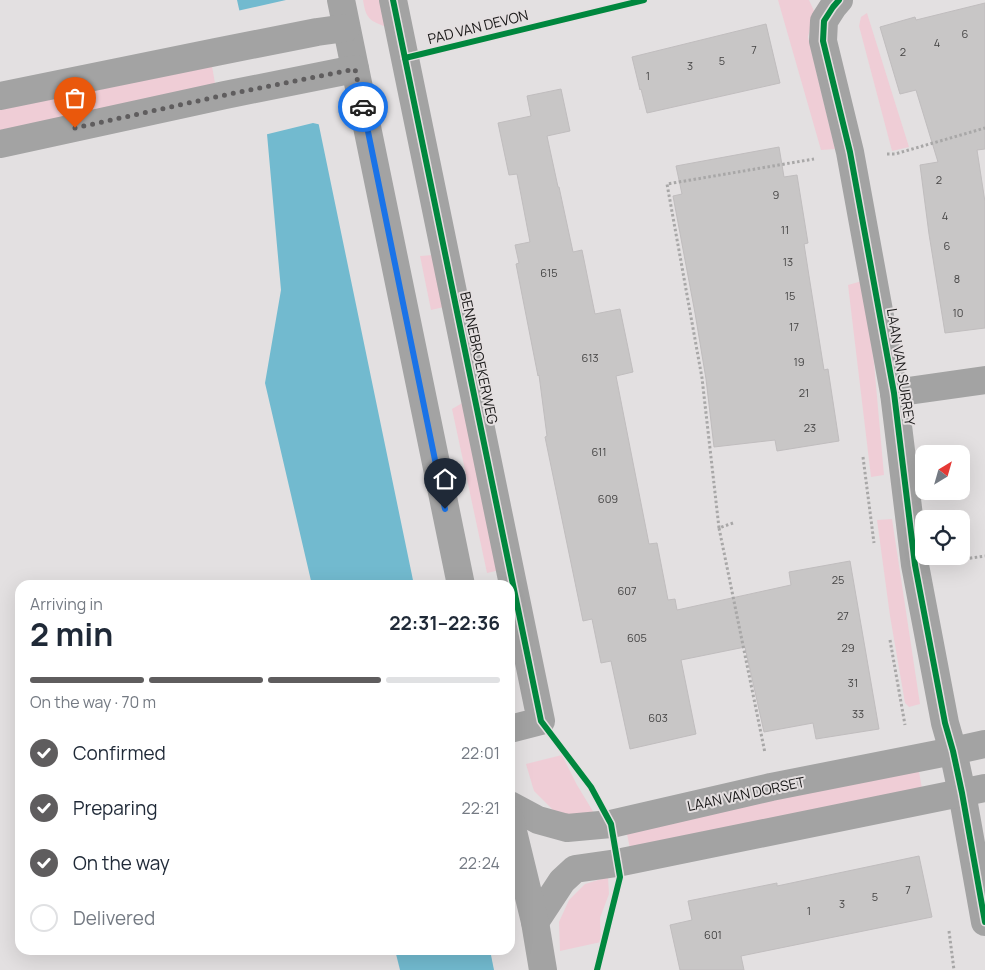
<!DOCTYPE html>
<html lang="en">
<head>
<meta charset="utf-8">
<style>
	:root { --surface:#fff; --page:#f6f6f7; --text:#1f2937; --muted:#747a83; --line:#e0e1e3; --accent:#5f5d5e }
	body { margin:0; font-family:Manrope,sans-serif; background:var(--page); color:var(--text); height:100vh; display:flex; flex-direction:column; font-size:19px; white-space:nowrap }
	* { box-sizing:border-box; margin:0 }
	p { font-size:16px; color:var(--muted) }
	.icon { flex:none; width:28px; height:28px; fill:none; stroke:currentColor; stroke-width:2; stroke-linecap:round; stroke-linejoin:round }
	.map { position:relative; flex:1; overflow:hidden }
	.details { position:absolute; left:15px; top:580px; width:500px; height:375px; display:flex; flex-direction:column; background:var(--surface); border-radius:15px; box-shadow:0 5px 20px #0002 }
	.details>* { flex:none }
	.needle { width:32px; rotate:37deg }
	.buttons { position:absolute; left:915px; top:445px; display:grid; gap:10px }
	.buttons a { display:grid; place-items:center; width:55px; height:55px; border-radius:10px; background:var(--surface); box-shadow:0 5px 20px #0002; font-size:25px }
	.pin { position:absolute; display:grid; place-items:center; width:42px; height:42px; color:#fff; margin:-51px -21px; border-radius:50% 50% 50% 0; rotate:-45deg; box-shadow:0 0 5px #0007 }
	.pin .icon { rotate:45deg }
	.courier { position:absolute; display:grid; place-items:center; width:50px; height:50px; margin:-25px; border:4px solid #1a73e8; border-radius:50%; background:#fff; color:#222; box-shadow:0 1px 6px #0007 }
	.headline em { font-style:normal; font-weight:700 }
	.headline div { display:flex; flex-direction:column-reverse }
	.headline { display:flex; align-items:center; justify-content:space-between; height:85px; padding:0 15px }
	h1 { font-size:32px; font-weight:700; line-height:38px }
	.bar { display:grid; grid-template-columns:repeat(4,1fr); gap:8px 5px; align-content:center; height:60px; padding:0 15px }
	.bar i { height:6px; border-radius:4px; background:var(--line) }
	.bar .active { background:var(--accent) }
	.bar p { grid-column:span 4 }
	ol { padding:0 15px; list-style:none }
	li { display:flex; align-items:center; gap:15px; height:55px }
	li p { margin-inline-start:auto }
	li .icon { padding:5px; border-radius:50%; background:var(--accent); color:#fff; stroke-width:4 }
	li:last-child { color:var(--muted) }
	li i { width:28px; height:28px; border:2px solid var(--line); border-radius:50% }
	.map>svg:first-child { display:block }
	.green { fill:#efcdd6 }
	.water { fill:#72bacf }
	.pier { fill:#e3e0e1 }
	.building { fill:#c8c6c6; stroke:#c0bdbe }
	.lines { fill:none; stroke-linecap:round; stroke-linejoin:round }
	.path { stroke:#a8a7a7; stroke-width:3; stroke-dasharray:2.5 2.5; stroke-linecap:butt }
	.minor { stroke:#a3a3a3; stroke-width:28 }
	.tertiary { stroke:#a3a3a3; stroke-width:28 }
	.cycleway-casing { stroke:#e4dfe0; stroke-width:9 }
	.cycleway { stroke:#00873e; stroke-width:6 }
	.done { stroke:#5f5d5e; stroke-width:5; stroke-dasharray:0 9 }
	.route { stroke:#1a73e8; stroke-width:6 }
	.labels { text-anchor:middle; stroke-width:4; stroke-linejoin:round; paint-order:stroke }
	.number-label { font-size:11px; fill:#454444 }
	.street-label { font-size:14px; fill:#181717; stroke:#e4dfe0 }
</style>
</head>
<body>
<div class="map">
<svg width="985" height="970" viewBox="0 0 985 970">
	<rect width="100%" height="100%" fill="#e3e0e1"/>
	<!-- green -->
	<g class="green">
		<path d="M363,0H380L386,27C369,20 366,19 363,0Z"/>
		<polygon points="778,0 809,0 814,11 808,37 835,149 821,150"/>
		<polygon points="867,13 909,147 892,151 859,26 861,17"/>
		<polygon points="212,66 216,89 0,134 0,109"/>
		<polygon points="433,255 444,307 431,310 420,256"/>
		<polygon points="862,281 874,363 884,475 871,477 848,285"/>
		<polygon points="464,402 500,570 487,573 452,409"/>
		<polygon points="892,519 920,704 909,707 905,703 890,616 877,520"/>
		<polygon points="562,755 577,785 597,818 575,817 554,811 534,791 526,764"/>
		<polygon points="918,766 923,794 630,849 627,834"/>
		<polygon points="608,877 609,894 600,918 601,942 560,951 559,922 569,900 585,884"/>
	</g>
	<!-- water -->
	<g class="water">
		<polygon points="237,0 293,0 414,585 312,585 265,383 281,290 267,134"/>
		<polygon points="395,950 490,950 494,970 400,970"/>
	</g>
	<!-- pier -->
	<polygon class="pier" points="286,0 296,0 322,125 313,123 264,135 237,11"/>
	<!-- building -->
	<g class="building">
		<polygon points="985,3 985,149 977,150 985,202 985,328 945,333 929,234 920,165 938,162 916,90 900,94 880,27 915,17 916,20"/>
		<polygon points="766,24 780,83 647,113 641,89 640,90 632,57"/>
		<polygon points="561,89 570,131 547,136 558,187 559,187 573,252 582,250 595,314 620,309 633,372 616,376 649,544 657,543 668,600 675,599 677,610 791,585 789,572 850,561 879,729 816,739 813,723 764,732 745,647 681,660 696,734 630,749 611,661 601,663 592,619 583,621 545,437 547,436 539,375 538,376 516,264 519,263 515,245 530,242 517,174 509,175 498,123 531,116 527,96"/>
		<polygon points="779,147 784,177 797,175 808,243 804,244 809,276 824,370 828,369 839,441 777,451 775,440 714,447 706,379 695,313 673,196 682,194 676,166"/>
		<polygon points="919,856 932,917 741,956 744,970 680,970 670,925 692,920 688,901 777,883 777,886"/>
	</g>
	<g class="lines">
		<!-- path -->
		<g class="path">
			<polyline points="887,154 895,154 985,128"/>
			<polyline points="863,457 874,543"/>
			<polyline points="733,523 719,528 765,753"/>
			<polyline points="719,528 702,378 667,184 814,159"/>
			<polyline points="950,561 985,556"/>
			<polyline points="890,640 905,725"/>
			<polyline points="949,931 954,970"/>
		</g>
		<!-- minor -->
		<g class="minor">
			<polyline points="393,0 541,721 510,729"/>
			<polyline points="839,0 833,7 824,21 823,41 850,152 894,393 915,565 945,723 953,751 962,793 985,922"/>
			<polyline points="894,393 985,380"/>
			<polyline points="510,805 538,820 567,828 611,824 771,787 953,751 985,744"/>
			<polyline points="535,922 562,881 575,869 617,863 985,788"/>
		</g>
		<!-- tertiary -->
		<g class="tertiary">
			<polyline points="341,0 461,585"/>
			<polyline points="0,96 216,52 317,32 346,28"/>
			<polyline points="0,144 225,95 355,69"/>
			<polyline points="510,819 535,922 543,970"/>
		</g>
		<defs>
			<g id="cycleway">
				<polyline points="393,0 541,721 591,787 611,824 620,877 597,970"/>
				<polyline points="839,0 833,7 824,21 823,41 850,152 894,393 915,565 945,723 953,751 962,793 985,922"/>
				<polyline points="405,58 644,0"/>
			</g>
		</defs>
		<!-- cycleway casing -->
		<use href="#cycleway" class="cycleway-casing"/>
		<!-- cycleway -->
		<use href="#cycleway" class="cycleway"/>
	</g>
	<g class="lines">
		<!-- done -->
		<polyline class="done" points="75,128 225,95 355,69 363,107"/>
		<!-- route -->
		<polyline class="route" points="363,107 445,509"/>
	</g>
	<g class="labels">
		<!-- number labels -->
		<g class="number-label">
			<text x="965" y="38">6</text>
			<text x="937" y="47">4</text>
			<text x="754" y="54">7</text>
			<text x="903" y="56">2</text>
			<text x="722" y="65">5</text>
			<text x="690" y="70">3</text>
			<text x="648" y="80">1</text>
			<text x="939" y="184">2</text>
			<text x="776" y="199">9</text>
			<text x="945" y="220">4</text>
			<text x="785" y="234">11</text>
			<text x="947" y="250">6</text>
			<text x="788" y="266">13</text>
			<text x="549" y="277">615</text>
			<text x="957" y="283">8</text>
			<text x="790" y="300">15</text>
			<text x="958" y="317">10</text>
			<text x="794" y="331">17</text>
			<text x="590" y="362">613</text>
			<text x="799" y="366">19</text>
			<text x="804" y="397">21</text>
			<text x="810" y="432">23</text>
			<text x="599" y="456">611</text>
			<text x="608" y="503">609</text>
			<text x="838" y="584">25</text>
			<text x="627" y="595">607</text>
			<text x="843" y="620">27</text>
			<text x="637" y="642">605</text>
			<text x="848" y="652">29</text>
			<text x="853" y="687">31</text>
			<text x="858" y="718">33</text>
			<text x="658" y="722">603</text>
			<text x="908" y="894">7</text>
			<text x="875" y="901">5</text>
			<text x="842" y="908">3</text>
			<text x="809" y="915">1</text>
			<text x="713" y="939">601</text>
		</g>
		<!-- street labels -->
		<g class="street-label">
			<text transform="translate(478 27) rotate(-14)" y="5">PAD VAN DEVON</text>
			<text transform="translate(479 358) rotate(78)" y="5">BENNEBROEKERWEG</text>
			<text transform="translate(901 367) rotate(81)" y="5">LAAN VAN SURREY</text>
			<text transform="translate(746 794) rotate(-12)" y="5">LAAN VAN DORSET</text>
		</g>
	</g>
</svg>
<div class="buttons">
<a><svg class="needle" viewBox="-14 -14 28 28"><path d="M0-13l5 13h-10z" fill="#e53935"/><path d="M0 13l5-13h-10z" fill="#747a83"/></svg></a>
<a><svg class="icon" aria-label="locate" viewBox="0 0 24 24"><circle cx="12" cy="12" r="6"/><path d="M12 2v4M12 18v4M2 12h4M18 12h4"/></svg></a>
</div>
<div class="pin" style="left:75px;top:128px;background:#ea580c"><svg class="icon" aria-label="bag" viewBox="0 0 24 24"><path d="M5 8h14l-1 12H6zM9 8a3 3 0 0 1 6 0"/></svg></div>
<div class="pin" style="left:445px;top:509px;background:#1f2937"><svg class="icon" aria-label="home" viewBox="0 0 24 24"><path d="M3 11l9-7 9 7M6 9v11h12V9"/></svg></div>
<div class="courier" style="left:363px;top:107px"><svg class="icon" aria-label="car" viewBox="0 0 24 24"><path d="M5 17H2v-5l4-1 3-4h7l3 4 3 1v5h-3M9 17h6M6 11h13"/><circle cx="7" cy="17" r="2"/><circle cx="17" cy="17" r="2"/></svg></div>
<section class="details">
<div class="headline"><div><h1>2 min</h1><p>Arriving in</p></div><em>22:31–22:36</em></div>
<div class="bar"><i class="active"></i><i class="active"></i><i class="active"></i><i></i><p>On the way · 70 m</p></div>
<ol>
<li><svg class="icon" aria-label="check" viewBox="0 0 24 24"><path d="M5 12l5 5 9-10"/></svg>Confirmed<p>22:01</p></li>
<li><svg class="icon" aria-label="check" viewBox="0 0 24 24"><path d="M5 12l5 5 9-10"/></svg>Preparing<p>22:21</p></li>
<li><svg class="icon" aria-label="check" viewBox="0 0 24 24"><path d="M5 12l5 5 9-10"/></svg>On the way<p>22:24</p></li>
<li><i></i>Delivered</li>
</ol>
</section>
</div>
</body>
</html>
